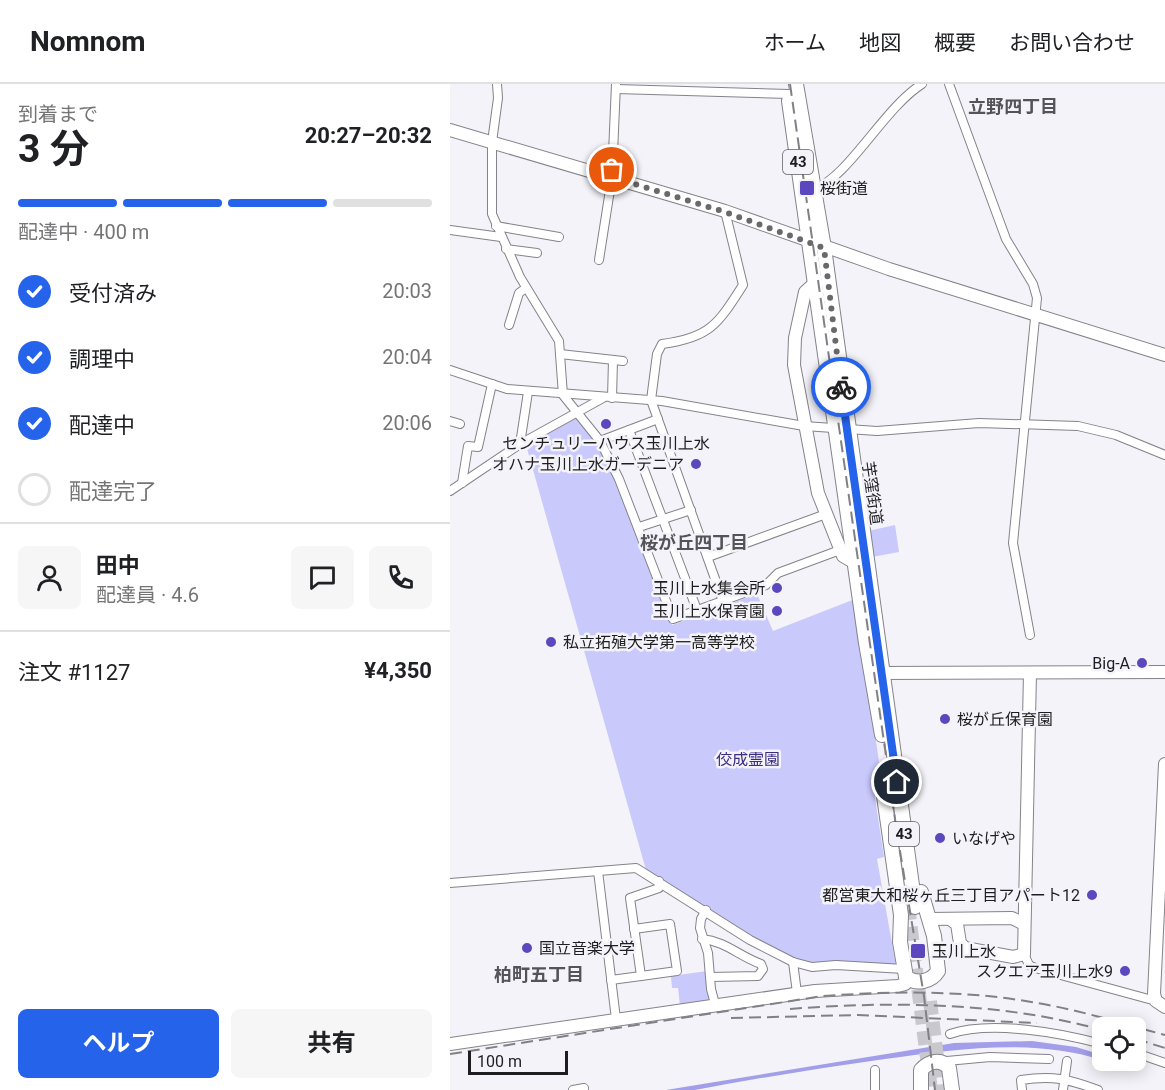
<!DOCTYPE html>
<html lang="ja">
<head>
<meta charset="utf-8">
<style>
	:root { --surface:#fff; --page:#f6f6f6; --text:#202124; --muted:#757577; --line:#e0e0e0; --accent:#2563eb }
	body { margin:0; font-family:Roboto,"Noto Sans JP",sans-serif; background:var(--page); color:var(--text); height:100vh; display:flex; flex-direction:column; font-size:22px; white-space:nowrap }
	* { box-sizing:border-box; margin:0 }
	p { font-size:20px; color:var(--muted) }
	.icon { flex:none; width:33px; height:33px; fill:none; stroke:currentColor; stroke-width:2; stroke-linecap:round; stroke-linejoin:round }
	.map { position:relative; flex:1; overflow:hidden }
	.side { display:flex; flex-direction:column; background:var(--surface); width:450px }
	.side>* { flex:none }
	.tools { position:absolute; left:642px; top:933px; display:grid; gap:12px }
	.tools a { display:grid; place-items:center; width:54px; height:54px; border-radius:9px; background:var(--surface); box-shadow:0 3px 15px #0003; font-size:30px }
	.scale { position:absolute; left:18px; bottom:15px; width:100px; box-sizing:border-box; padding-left:6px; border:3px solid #1e1e20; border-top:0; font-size:16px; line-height:21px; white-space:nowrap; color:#1e1e20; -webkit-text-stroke:4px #f3f3f9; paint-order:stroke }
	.pin { position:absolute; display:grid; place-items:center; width:51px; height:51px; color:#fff; margin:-26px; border:3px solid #fff; border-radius:50%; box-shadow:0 2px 6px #0007 }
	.courier { position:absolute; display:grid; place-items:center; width:60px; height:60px; margin:-30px; border:4px solid #2563eb; border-radius:50%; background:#fff; color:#222; box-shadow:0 2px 8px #0007 }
	.headline em { font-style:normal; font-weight:700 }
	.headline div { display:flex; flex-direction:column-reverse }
	.headline { display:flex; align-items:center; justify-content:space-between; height:102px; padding:0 18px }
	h1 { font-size:39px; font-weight:700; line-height:45px }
	.bar { display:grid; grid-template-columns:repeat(4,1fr); gap:9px 6px; align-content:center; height:72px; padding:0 18px }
	.bar i { height:8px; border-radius:4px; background:var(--line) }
	.bar .selected { background:var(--accent) }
	.bar p { grid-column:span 4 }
	.line { display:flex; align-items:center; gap:15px; padding:0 18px; border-top:2px solid var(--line) }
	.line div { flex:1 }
	.round { display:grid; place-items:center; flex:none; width:63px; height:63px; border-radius:9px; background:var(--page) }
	ol { padding:0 18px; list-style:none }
	li { display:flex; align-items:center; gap:18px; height:66px }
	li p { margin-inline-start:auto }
	li .icon { padding:6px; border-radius:50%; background:var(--accent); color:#fff; stroke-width:4 }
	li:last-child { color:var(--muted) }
	li i { width:33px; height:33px; border:3px solid var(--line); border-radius:50% }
	.button { display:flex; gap:12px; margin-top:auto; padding:12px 18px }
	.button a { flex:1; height:69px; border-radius:9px; background:var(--accent); color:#fff; font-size:24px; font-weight:700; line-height:69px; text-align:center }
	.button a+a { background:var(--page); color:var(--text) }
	header { display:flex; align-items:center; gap:36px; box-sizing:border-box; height:84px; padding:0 30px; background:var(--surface); border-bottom:2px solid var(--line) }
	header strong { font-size:28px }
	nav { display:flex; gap:33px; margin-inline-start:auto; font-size:21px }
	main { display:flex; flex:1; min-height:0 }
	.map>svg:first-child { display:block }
	.green { fill:#cac9fc }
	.water { fill:#a29ee9 }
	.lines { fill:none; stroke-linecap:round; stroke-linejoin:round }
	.primary-tunnel { stroke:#c8c8ce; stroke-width:14; stroke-dasharray:14 7; stroke-linecap:butt }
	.street-casing { stroke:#838389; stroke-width:10 }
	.secondary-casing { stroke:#838389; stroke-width:14 }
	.primary-casing { stroke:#838389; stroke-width:16 }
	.street { stroke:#fff; stroke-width:8 }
	.secondary { stroke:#fff; stroke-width:12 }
	.primary { stroke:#fff; stroke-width:14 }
	.rail { stroke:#818185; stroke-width:2; stroke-dasharray:12 6; stroke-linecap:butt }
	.done { stroke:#69696c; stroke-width:6; stroke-dasharray:0 10.8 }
	.route { stroke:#2563eb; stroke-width:8 }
	.poi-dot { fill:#5c47bf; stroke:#f3f3f9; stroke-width:2 }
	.labels { text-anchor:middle; stroke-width:5; stroke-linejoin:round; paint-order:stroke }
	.shield { fill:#f3f3f9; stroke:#5e5e61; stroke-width:1.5 }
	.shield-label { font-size:15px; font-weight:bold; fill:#1e1e20 }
	.poi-label { font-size:16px; fill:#1e1e20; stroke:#f3f3f9; text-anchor:start }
	.street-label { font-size:16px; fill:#1e1e20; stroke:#f3f3f9 }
	.park-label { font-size:16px; fill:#3c2d83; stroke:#f3f3f9 }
	.neighbourhood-label { font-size:18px; font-weight:bold; fill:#535358; stroke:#f3f3f9 }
</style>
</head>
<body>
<header>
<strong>Nomnom</strong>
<nav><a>ホーム</a><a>地図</a><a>概要</a><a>お問い合わせ</a></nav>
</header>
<main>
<section class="side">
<div class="headline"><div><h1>3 分</h1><p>到着まで</p></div><em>20:27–20:32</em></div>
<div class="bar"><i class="selected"></i><i class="selected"></i><i class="selected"></i><i></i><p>配達中 · 400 m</p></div>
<ol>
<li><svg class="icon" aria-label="check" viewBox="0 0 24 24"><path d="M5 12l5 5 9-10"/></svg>受付済み<p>20:03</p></li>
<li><svg class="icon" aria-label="check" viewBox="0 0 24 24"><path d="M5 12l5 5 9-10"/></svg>調理中<p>20:04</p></li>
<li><svg class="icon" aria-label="check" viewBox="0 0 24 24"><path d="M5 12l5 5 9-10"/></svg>配達中<p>20:06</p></li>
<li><i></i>配達完了</li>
</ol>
<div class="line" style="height:108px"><a class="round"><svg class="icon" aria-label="person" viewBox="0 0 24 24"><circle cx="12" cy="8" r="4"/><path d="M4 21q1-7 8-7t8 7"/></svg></a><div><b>田中</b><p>配達員 · 4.6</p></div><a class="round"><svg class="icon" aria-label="chat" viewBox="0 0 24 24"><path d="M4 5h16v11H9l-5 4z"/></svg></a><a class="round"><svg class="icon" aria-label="phone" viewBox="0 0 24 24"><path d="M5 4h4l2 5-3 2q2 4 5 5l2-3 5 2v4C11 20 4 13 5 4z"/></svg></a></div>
<div class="line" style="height:78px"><div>注文 #1127</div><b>¥4,350</b></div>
<div class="button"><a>ヘルプ</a><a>共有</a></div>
</section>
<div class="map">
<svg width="715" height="1006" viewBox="0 0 715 1006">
	<rect width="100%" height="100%" fill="#f3f3f9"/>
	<!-- green -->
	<g class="green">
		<path d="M126,333C173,390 199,471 222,541L307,510L323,547L405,515L431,691L425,714L434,773L427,775L446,882L362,879L344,875L301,853L196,786L76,361Z"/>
		<polygon points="445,441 449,468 422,473 418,447"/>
		<polygon points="257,887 260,918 230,922 228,904 222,904 221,892"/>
	</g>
	<!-- water -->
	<path class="water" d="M582,957L626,963L652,971V976C582,954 507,965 435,975C371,984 308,994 245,1006H216L504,959Z"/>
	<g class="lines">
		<!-- primary-tunnel -->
		<g class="primary-tunnel">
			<polyline points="458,822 481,1006"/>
			<polyline points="480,917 491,1006"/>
		</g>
		<defs>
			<g id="street">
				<polyline points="47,0 48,14 42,58 42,130 70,193 109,257 113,311 150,357 169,395 223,535 316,501 328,489 390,466"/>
				<polyline points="499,0 556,155 583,200 587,214 563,459 580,551"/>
				<polyline points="166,5 339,10"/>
				<path d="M363,106C399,93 433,25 472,0"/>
				<polyline points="46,142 109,153"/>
				<polyline points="0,146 51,153"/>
				<polyline points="56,165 87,169"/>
				<polyline points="149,176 162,93 166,0"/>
				<polyline points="59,241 69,209 76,204"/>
				<polyline points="110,270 173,277"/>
				<polyline points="0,286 57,305 212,317 354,342 427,347 529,339 628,342 666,351 715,371"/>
				<polyline points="162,314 163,276"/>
				<polyline points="0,337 10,340"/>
				<polyline points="179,346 247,526"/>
				<polyline points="150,357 208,335"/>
				<polyline points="70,360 78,308"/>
				<polyline points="12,399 18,362 28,363 42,300"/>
				<polyline points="0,407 70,360 153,314"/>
				<polyline points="189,443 241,426"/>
				<polyline points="258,473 376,430"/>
				<path d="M273,517L201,316L207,270L212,260C260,254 268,240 293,201L275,127"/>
				<polyline points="148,787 166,935"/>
				<polyline points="0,799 186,784 300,856 343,878 362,883 386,881 454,885"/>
				<polyline points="256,826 251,835 250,844 258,869 261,905 265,920"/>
				<polyline points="184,845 220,840 227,887 191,892"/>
				<path d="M252,855C275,857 289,872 311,880L313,885L308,892L261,893"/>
				<polyline points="574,870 579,881 585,884 706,917"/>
				<polyline points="343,878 347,909"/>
				<polyline points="161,896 191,892 180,814 209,804 209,797"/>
				<path d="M500,950C541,936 611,949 652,960"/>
				<polyline points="686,969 715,979"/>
				<polyline points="497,977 540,973 599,975"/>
				<polyline points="123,1006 134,1004"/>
				<polyline points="425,1006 425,986"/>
				<path d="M572,1006L571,996C603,991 618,995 648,1006"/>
				<polyline points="613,1006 617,977"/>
			</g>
			<g id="secondary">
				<polyline points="0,46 275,127 439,185 715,271"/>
				<polyline points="366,198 355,208 345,254 344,281 368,409 393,472 405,479"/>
				<polyline points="425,589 715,588"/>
				<polyline points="715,680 704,910 706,917 715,923"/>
				<polyline points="479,835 562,834 574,840"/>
				<polyline points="500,835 507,840 510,859 515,864 563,873 574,870 580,589"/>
				<polyline points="0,960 365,907 448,902 455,900 456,893"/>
			</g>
			<g id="primary">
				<polyline points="346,0 374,164 465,823"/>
				<polyline points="339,17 416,559 432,651"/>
				<path d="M439,691L434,712L451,831L450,858L456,893C466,901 481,898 488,887L484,852L471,808"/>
				<path d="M471,1006V986C479,977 491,974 499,984L502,1006"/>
			</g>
		</defs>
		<!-- street casing -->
		<use href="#street" class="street-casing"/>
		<!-- secondary casing -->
		<use href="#secondary" class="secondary-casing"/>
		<!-- primary casing -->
		<use href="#primary" class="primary-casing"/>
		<!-- street -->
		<use href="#street" class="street"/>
		<!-- secondary -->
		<use href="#secondary" class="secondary"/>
		<!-- primary -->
		<use href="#primary" class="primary"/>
		<!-- rail -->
		<g class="rail">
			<polyline points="340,0 447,749 474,912 485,1006"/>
			<path d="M340,925C443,917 552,918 652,946"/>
			<polyline points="281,934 408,931 587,939"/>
			<polyline points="686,955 715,964"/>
			<path d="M0,970L373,912C443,907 517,906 587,919C630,926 673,940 715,951"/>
		</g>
	</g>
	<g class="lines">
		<!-- done -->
		<polyline class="done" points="162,86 162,93 275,128 374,164 391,303"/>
		<!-- route -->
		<polyline class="route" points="391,303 447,698"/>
	</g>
	<!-- markers -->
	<g class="poi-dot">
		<rect x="349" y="96" width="16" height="16" rx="3"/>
		<circle cx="156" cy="340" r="6"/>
		<circle cx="246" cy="380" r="6"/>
		<circle cx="327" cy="504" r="6"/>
		<circle cx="327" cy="527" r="6"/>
		<circle cx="101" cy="558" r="6"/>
		<circle cx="692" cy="579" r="6"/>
		<circle cx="495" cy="635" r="6"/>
		<circle cx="490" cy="754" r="6"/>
		<circle cx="642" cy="811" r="6"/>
		<circle cx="77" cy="864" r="6"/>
		<rect x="460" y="859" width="16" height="16" rx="3"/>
		<circle cx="675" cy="887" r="6"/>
	</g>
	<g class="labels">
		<!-- shield labels -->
		<g class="shield">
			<rect x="333" y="66" width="30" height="24" rx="4.5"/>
			<rect x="439" y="738" width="30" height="24" rx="4.5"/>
		</g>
		<g class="shield-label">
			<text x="348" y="83">43</text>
			<text x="454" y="755">43</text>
		</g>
		<!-- poi labels -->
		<g class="poi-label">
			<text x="370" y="110">桜街道</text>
			<text x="156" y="365" text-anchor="middle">センチュリーハウス玉川上水</text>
			<text x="234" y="386" text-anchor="end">オハナ玉川上水ガーデニア</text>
			<text x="315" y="510" text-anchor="end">玉川上水集会所</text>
			<text x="315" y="533" text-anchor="end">玉川上水保育園</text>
			<text x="113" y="564">私立拓殖大学第一高等学校</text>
			<text x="680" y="585" text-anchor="end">Big-A</text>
			<text x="507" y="641">桜が丘保育園</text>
			<text x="502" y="760">いなげや</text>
			<text x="630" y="817" text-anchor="end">都営東大和桜ヶ丘三丁目アパート12</text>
			<text x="89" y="870">国立音楽大学</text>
			<text x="482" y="873">玉川上水</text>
			<text x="663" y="893" text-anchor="end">スクエア玉川上水9</text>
		</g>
		<!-- street labels -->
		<g class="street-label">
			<text transform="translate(423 409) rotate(82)" y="6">芋窪街道</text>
		</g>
		<!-- park labels -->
		<g class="park-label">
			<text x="298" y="681">佼成霊園</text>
		</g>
		<!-- neighbourhood labels -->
		<g class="neighbourhood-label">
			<text x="563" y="29">立野四丁目</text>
			<text x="244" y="465">桜が丘四丁目</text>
			<text x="89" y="897">柏町五丁目</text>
		</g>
	</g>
</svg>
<div class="tools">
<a><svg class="icon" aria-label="locate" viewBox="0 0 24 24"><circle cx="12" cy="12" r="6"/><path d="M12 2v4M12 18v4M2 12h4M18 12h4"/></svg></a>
</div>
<div class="scale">100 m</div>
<div class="pin" style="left:162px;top:86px;background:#ea580c"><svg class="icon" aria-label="bag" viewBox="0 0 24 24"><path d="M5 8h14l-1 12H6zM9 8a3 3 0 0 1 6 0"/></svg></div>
<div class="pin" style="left:447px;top:698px;background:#1f2937"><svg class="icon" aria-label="home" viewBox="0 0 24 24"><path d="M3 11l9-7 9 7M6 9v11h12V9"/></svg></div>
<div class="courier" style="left:391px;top:303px"><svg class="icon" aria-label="bike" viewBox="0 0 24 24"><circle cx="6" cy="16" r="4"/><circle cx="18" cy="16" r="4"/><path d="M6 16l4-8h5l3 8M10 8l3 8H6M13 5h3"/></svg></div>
</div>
</main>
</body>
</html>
